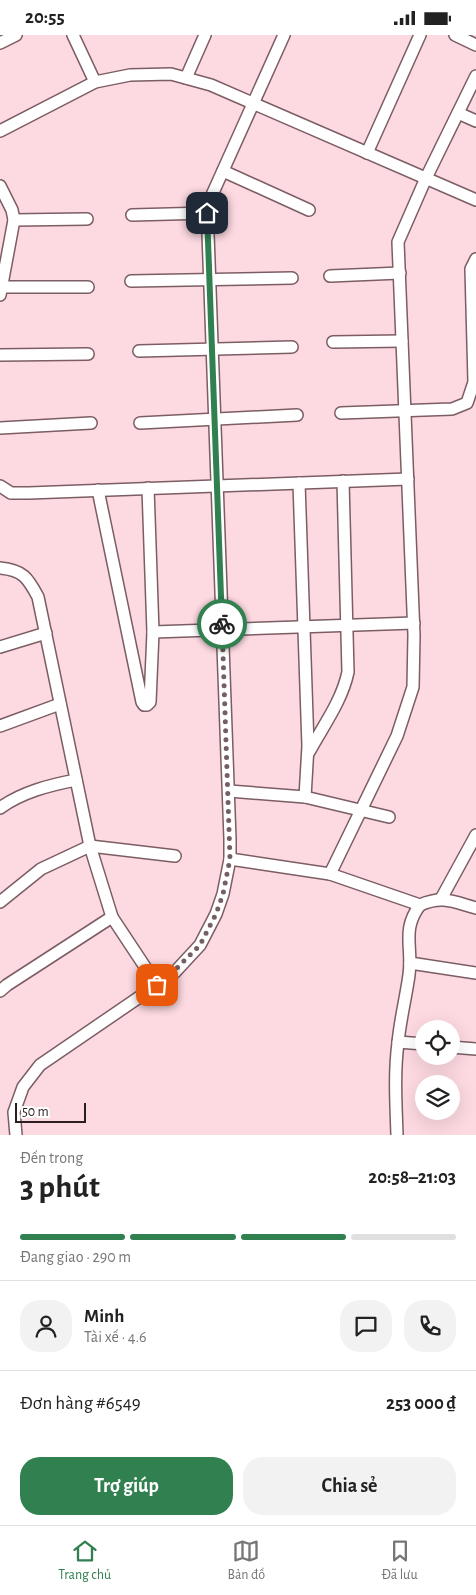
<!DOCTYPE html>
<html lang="vi">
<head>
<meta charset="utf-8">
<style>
	:root { --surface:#fff; --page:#f2f2f2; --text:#222; --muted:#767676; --line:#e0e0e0; --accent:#318050 }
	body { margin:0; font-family:"Alegreya Sans",sans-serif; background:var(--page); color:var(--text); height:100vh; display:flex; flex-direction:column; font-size:19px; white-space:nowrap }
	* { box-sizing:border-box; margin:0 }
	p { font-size:16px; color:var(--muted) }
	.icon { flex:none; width:28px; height:28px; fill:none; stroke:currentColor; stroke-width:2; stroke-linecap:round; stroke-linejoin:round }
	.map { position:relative; height:1100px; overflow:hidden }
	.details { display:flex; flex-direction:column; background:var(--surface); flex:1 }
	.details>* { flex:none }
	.controls { position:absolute; left:415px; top:985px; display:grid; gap:10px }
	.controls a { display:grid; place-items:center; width:45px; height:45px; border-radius:50%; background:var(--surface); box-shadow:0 5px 20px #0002; font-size:25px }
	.scale { position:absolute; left:15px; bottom:12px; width:71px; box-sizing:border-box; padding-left:5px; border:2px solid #2b1e21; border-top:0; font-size:14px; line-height:18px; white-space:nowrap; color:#2b1e21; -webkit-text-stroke:4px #fff; paint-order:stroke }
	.pin { position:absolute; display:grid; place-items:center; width:42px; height:42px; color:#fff; margin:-21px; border-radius:10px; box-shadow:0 2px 8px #0006 }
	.courier { position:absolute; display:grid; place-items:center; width:50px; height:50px; margin:-25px; border:4px solid #318050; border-radius:50%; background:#fff; color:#222; box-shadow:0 1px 6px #0007 }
	.summary em { font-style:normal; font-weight:600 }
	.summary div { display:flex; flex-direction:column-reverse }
	.summary { display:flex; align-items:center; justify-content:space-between; height:85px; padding:0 20px }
	h1 { font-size:32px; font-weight:600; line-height:38px }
	.bar { display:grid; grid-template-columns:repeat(4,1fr); gap:8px 5px; align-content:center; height:60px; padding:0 20px }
	.bar i { height:6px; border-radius:4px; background:var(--line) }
	.bar .selected { background:var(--accent) }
	.bar p { grid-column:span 4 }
	.line { display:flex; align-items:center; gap:12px; padding:0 20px; border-top:1px solid var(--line) }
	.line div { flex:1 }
	.round { display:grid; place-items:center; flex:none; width:52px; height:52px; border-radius:20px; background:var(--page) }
	.primary-button { display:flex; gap:10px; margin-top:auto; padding:10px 20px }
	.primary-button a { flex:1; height:58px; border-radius:20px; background:var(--accent); color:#fff; font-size:20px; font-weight:600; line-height:58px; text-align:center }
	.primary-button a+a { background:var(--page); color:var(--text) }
	.status { display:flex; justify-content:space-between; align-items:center; height:35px; padding:0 25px; background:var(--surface); direction:ltr }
	.status svg { height:14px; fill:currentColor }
	.tabs { display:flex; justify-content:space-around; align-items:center; height:70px; border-top:1px solid var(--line); background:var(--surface); font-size:14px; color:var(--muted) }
	.tabs a { display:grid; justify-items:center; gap:2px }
	.tabs .selected { color:var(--accent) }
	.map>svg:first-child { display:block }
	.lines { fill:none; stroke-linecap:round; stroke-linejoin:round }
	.street-casing { stroke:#7b5d63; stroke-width:14 }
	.street { stroke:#fff; stroke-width:11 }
	.done { stroke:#745f64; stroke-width:5; stroke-dasharray:0 9 }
	.route { stroke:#318050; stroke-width:6 }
</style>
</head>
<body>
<div class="status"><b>20:55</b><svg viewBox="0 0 49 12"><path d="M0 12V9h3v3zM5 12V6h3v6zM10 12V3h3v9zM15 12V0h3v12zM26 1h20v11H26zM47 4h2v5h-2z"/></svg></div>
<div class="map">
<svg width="476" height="1100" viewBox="0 0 476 1100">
	<rect width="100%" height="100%" fill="#fdd9e1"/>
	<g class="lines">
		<defs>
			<g id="street">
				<polyline points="73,0 95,47"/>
				<polyline points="455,0 476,10"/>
				<polyline points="0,8 16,0"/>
				<polyline points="186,43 205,0"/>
				<polyline points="458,78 476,86"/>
				<polyline points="0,96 95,47 130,40 171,39 211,50 476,165"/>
				<polyline points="367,118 420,0"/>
				<polyline points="223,136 309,175"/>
				<polyline points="0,151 12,175 14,185 0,260"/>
				<polyline points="132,180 207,178"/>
				<polyline points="14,185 87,184"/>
				<polyline points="330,241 400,238"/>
				<polyline points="131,246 292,243"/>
				<polyline points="2,252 88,252"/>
				<polyline points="333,307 402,306"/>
				<polyline points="139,316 292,312"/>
				<polyline points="0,320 88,319"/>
				<polyline points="341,378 452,374 467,368 474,347 471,234 476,224"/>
				<polyline points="140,388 297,380"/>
				<polyline points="0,393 91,388"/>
				<polyline points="299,448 308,711 305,762"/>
				<polyline points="0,451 11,458 29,458 408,444"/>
				<polyline points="98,455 142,667 144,670 147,670 150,667 153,597 148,453"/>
				<path d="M0,533C23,535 28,543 38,562L90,811L112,882L157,950"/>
				<polyline points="153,597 414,588"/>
				<polyline points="0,612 46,598"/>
				<polyline points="0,691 60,669"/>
				<path d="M309,717C323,691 342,666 348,637L343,446"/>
				<polyline points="229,756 305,762 389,782"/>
				<path d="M0,773C22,757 50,750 76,745"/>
				<path d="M230,824L330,839L420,870C442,860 454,867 476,873"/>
				<polyline points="330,839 397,701 413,652 414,600 398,207 426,143 476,41"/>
				<polyline points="441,864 476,800"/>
				<polyline points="0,867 41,834 90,811 175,821"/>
				<polyline points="410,928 476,938"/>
				<polyline points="0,956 7,950 112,882"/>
				<polyline points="398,1007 424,1009"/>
				<polyline points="451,1012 476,1014"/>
				<polyline points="16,1100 14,1077 23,1052 40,1030 157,950 175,937 200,910 216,879 223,859 230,824 230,804 207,171 284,0"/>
				<path d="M397,1100C396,1069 394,1038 398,1008C400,985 406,962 409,940C413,912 401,895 420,870"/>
			</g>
		</defs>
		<!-- street casing -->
		<use href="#street" class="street-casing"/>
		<!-- street -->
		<use href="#street" class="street"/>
	</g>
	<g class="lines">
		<!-- done -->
		<polyline class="done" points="157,950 174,936 200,910 216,879 223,859 230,824 222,589"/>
		<!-- route -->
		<polyline class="route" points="207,178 222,589"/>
	</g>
</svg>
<div class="controls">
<a><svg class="icon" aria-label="locate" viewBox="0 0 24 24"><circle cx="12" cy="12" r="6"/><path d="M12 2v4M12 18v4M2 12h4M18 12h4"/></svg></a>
<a><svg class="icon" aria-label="layers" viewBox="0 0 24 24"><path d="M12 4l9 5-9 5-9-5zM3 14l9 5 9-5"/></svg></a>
</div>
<div class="scale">50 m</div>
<div class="pin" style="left:157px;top:950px;background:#ea580c"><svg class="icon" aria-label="bag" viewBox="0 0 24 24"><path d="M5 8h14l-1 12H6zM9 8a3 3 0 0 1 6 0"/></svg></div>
<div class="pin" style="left:207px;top:178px;background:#1f2937"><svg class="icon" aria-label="home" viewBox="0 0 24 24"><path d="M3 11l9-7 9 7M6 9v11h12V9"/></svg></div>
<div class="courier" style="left:222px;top:589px"><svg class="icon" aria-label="bike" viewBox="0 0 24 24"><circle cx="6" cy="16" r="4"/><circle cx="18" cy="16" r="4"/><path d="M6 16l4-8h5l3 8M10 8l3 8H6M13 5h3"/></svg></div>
</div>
<section class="details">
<div class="summary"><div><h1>3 phút</h1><p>Đến trong</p></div><em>20:58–21:03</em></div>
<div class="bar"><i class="selected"></i><i class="selected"></i><i class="selected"></i><i></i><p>Đang giao · 290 m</p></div>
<div class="line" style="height:90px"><a class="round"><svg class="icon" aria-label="person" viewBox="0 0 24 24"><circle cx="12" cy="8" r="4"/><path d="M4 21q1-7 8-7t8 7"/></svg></a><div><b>Minh</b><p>Tài xế · 4.6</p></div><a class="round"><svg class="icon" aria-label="chat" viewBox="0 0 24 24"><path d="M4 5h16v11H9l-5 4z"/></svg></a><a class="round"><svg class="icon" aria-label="phone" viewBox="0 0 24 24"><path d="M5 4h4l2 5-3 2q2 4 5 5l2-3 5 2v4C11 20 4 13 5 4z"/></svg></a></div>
<div class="line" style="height:65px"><div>Đơn hàng #6549</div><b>253 000 ₫</b></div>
<div class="primary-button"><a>Trợ giúp</a><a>Chia sẻ</a></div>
</section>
<nav class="tabs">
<a class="selected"><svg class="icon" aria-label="home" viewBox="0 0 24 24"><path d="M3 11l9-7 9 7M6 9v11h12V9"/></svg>Trang chủ</a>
<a><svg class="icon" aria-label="map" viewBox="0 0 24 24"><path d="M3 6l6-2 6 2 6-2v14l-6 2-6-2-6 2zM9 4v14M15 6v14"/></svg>Bản đồ</a>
<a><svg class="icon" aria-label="saved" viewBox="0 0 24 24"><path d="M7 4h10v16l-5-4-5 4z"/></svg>Đã lưu</a>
</nav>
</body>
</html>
